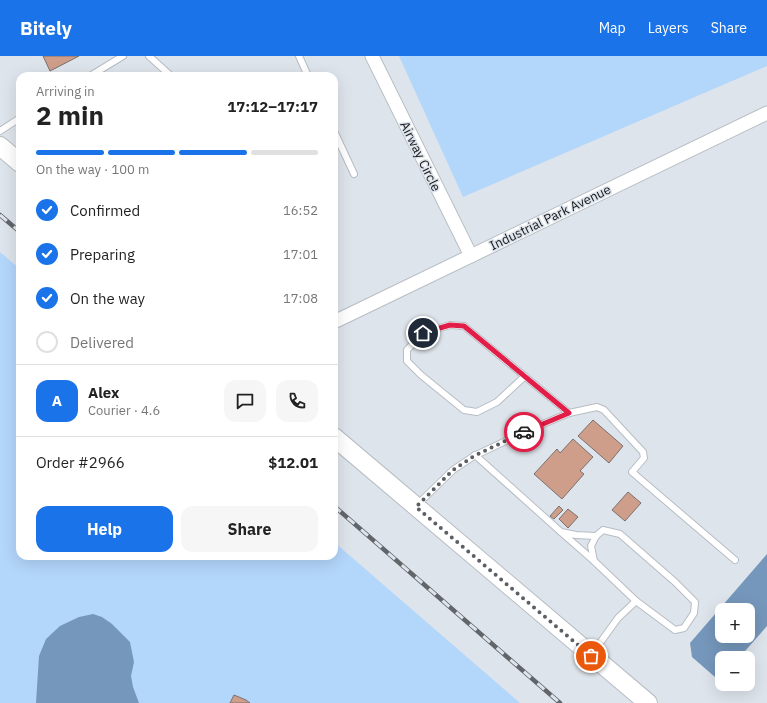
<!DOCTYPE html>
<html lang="en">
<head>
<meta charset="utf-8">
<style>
	:root { --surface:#fff; --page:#f6f6f6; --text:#222; --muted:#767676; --line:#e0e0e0; --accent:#1a73e8 }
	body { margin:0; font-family:"IBM Plex Sans",sans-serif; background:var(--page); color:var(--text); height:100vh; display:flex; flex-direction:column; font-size:15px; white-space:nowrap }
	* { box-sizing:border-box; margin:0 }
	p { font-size:13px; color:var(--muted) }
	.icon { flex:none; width:22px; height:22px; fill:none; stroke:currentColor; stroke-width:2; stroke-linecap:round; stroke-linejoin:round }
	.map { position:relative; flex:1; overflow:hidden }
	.side { position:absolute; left:16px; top:16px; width:322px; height:488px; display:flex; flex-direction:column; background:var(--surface); border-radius:12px; box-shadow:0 4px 16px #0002 }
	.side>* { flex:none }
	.tools { position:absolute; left:715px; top:547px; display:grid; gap:8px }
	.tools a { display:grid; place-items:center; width:40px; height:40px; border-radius:8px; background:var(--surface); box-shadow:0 4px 16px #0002; font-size:20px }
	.pin { position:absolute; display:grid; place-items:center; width:34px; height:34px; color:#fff; margin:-17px; border:2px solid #fff; border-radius:50%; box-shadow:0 1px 4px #0007 }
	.courier { position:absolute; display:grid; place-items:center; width:40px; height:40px; margin:-20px; border:3px solid #e11d48; border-radius:50%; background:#fff; color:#222; box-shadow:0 1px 5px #0007 }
	.overview em { font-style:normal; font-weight:800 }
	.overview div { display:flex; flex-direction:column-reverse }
	.overview { display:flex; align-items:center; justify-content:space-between; height:68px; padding:0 20px }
	h1 { font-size:26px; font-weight:800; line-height:30px }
	.bar { display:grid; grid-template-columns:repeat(4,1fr); gap:6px 4px; align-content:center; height:48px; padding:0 20px }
	.bar i { height:5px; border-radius:3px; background:var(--line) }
	.bar .current { background:var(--accent) }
	.bar p { grid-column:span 4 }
	.line { display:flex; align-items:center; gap:10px; padding:0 20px; border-top:1px solid var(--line) }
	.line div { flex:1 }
	.round { display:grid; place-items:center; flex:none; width:42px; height:42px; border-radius:12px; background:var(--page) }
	ol { padding:0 20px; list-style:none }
	li { display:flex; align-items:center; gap:12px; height:44px }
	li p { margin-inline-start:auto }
	li .icon { padding:4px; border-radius:50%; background:var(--accent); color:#fff; stroke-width:4 }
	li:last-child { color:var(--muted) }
	li i { width:22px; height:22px; border:2px solid var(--line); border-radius:50% }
	.button { display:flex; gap:8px; margin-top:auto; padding:8px 20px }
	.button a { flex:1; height:46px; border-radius:12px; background:var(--accent); color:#fff; font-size:16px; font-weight:800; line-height:46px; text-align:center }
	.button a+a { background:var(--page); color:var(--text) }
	header { display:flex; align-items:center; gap:24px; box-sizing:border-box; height:56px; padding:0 20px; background:var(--accent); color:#fff }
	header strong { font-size:19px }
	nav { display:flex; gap:22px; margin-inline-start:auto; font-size:14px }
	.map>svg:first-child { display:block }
	.green { fill:#b3d6fb }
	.water { fill:#7597bb; fill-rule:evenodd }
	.building { fill:#cf9e8a; stroke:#79716e }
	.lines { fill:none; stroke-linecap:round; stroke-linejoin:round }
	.lane-casing { stroke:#b7bdc3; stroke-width:8 }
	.street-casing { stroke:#b7bdc3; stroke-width:15 }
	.secondary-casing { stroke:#b7bdc3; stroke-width:20 }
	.lane { stroke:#fff; stroke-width:6 }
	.street { stroke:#fff; stroke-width:13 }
	.secondary { stroke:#fff; stroke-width:18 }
	.rail-casing { stroke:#62656a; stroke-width:4.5 }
	.rail { stroke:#dee4eb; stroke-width:3; stroke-dasharray:9; stroke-linecap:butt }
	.done { stroke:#5c5f64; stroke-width:4; stroke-dasharray:0 7.2 }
	.route { stroke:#e11d48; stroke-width:5 }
	.labels { text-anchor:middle; stroke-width:3; stroke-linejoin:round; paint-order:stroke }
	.street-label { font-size:13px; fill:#16181b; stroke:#dee4eb }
</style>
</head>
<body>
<header>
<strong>Bitely</strong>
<nav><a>Map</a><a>Layers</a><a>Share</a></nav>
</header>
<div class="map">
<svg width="767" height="647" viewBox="0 0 767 647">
	<rect width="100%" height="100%" fill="#dee4eb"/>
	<!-- green -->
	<g class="green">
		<polygon points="399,0 767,0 767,10 463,141"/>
		<polygon points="0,196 20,213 20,500 334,500 334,486 520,647 0,647"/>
	</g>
	<!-- water -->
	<g class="water">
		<path d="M767,498V570L739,602H722V620L715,621L692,601L690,587ZM722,554H748V580H722Z"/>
		<polygon points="93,558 102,561 112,568 130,586 134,606 131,620 133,631 139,647 36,647 39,600 46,583 60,570 79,561"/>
	</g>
	<!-- building -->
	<g class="building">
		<polygon points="43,0 79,0 50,15"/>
		<polygon points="593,364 623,390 609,407 578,380"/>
		<polygon points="573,383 593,401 580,415 584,418 562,443 534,418 557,393 560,397"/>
		<polygon points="628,436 641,447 625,465 612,454"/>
		<polygon points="559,450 563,454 554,463 550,460"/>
		<polygon points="568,453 578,461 568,472 559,463"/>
		<polygon points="234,639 246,644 250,647 230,647"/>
	</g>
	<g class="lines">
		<defs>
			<g id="lane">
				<polyline points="149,0 171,20"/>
				<polyline points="299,0 308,20"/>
				<polyline points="90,20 123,0"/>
				<polyline points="0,75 20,62"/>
				<polyline points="334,75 354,118"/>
				<polyline points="525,320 497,346 477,356 464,354 421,319 407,305 407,294 423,277 450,269 464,270 569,357"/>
				<polyline points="475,399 561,476"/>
				<polyline points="417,449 453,414 474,400 531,373 569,357 597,351 604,354 643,396 644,402 632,416 735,504"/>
				<polygon points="603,474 620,478 675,526 695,546 694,557 684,572 675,574 636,545 594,505 591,490 596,480"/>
				<polyline points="594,505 561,476 576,479 596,480"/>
				<polyline points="592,598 618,562 636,545"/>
			</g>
			<g id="street">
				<polyline points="372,0 471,200"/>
				<polyline points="334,266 767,57"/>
			</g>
			<g id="secondary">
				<polyline points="0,90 20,107"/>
				<polyline points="334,381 648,647"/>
			</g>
		</defs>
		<!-- lane casing -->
		<use href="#lane" class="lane-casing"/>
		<!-- street casing -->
		<use href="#street" class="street-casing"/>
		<!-- secondary casing -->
		<use href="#secondary" class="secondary-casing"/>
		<!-- lane -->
		<use href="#lane" class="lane"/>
		<!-- street -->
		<use href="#street" class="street"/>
		<!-- secondary -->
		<use href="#secondary" class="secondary"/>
		<defs>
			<g id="rail">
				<polyline points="0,159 20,176"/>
				<polyline points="334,450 560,647"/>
			</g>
		</defs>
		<!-- rail casing -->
		<use href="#rail" class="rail-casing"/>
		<!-- rail -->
		<use href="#rail" class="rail"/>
	</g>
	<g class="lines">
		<!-- done -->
		<polyline class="done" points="524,376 474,400 453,414 416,451 591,600"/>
		<!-- route -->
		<polyline class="route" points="423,277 450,269 464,270 569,357 524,376"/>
	</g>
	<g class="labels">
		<!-- street labels -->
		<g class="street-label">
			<text transform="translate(421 100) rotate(64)" y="5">Airway Circle</text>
			<text transform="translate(550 161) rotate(-26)" y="5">Industrial Park Avenue</text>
		</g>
	</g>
</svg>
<div class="tools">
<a>+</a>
<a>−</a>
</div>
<div class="pin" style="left:591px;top:600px;background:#ea580c"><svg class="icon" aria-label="bag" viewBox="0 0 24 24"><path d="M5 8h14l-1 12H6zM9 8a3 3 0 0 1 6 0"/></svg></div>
<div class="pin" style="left:423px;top:277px;background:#1f2937"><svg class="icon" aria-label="home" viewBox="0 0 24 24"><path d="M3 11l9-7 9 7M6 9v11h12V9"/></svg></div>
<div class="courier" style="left:524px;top:376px"><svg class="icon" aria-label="car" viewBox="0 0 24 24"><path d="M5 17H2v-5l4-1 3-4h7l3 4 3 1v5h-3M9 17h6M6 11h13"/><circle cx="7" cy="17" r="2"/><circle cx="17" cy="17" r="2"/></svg></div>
<section class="side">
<div class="overview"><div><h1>2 min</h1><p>Arriving in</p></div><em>17:12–17:17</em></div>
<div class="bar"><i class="current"></i><i class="current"></i><i class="current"></i><i></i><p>On the way · 100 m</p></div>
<ol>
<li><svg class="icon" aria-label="check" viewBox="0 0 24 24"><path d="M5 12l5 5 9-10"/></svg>Confirmed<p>16:52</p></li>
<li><svg class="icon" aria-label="check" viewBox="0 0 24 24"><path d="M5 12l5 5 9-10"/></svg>Preparing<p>17:01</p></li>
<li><svg class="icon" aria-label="check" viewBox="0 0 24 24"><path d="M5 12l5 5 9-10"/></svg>On the way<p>17:08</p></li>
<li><i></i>Delivered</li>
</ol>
<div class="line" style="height:72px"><b class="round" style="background:var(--accent);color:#fff">A</b><div><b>Alex</b><p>Courier · 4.6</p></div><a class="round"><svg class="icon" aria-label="chat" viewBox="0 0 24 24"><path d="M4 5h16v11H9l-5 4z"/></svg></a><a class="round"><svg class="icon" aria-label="phone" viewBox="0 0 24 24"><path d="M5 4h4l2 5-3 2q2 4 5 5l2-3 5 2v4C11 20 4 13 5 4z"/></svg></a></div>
<div class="line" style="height:52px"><div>Order #2966</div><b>$12.01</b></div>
<div class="button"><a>Help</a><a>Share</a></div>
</section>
</div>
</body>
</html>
